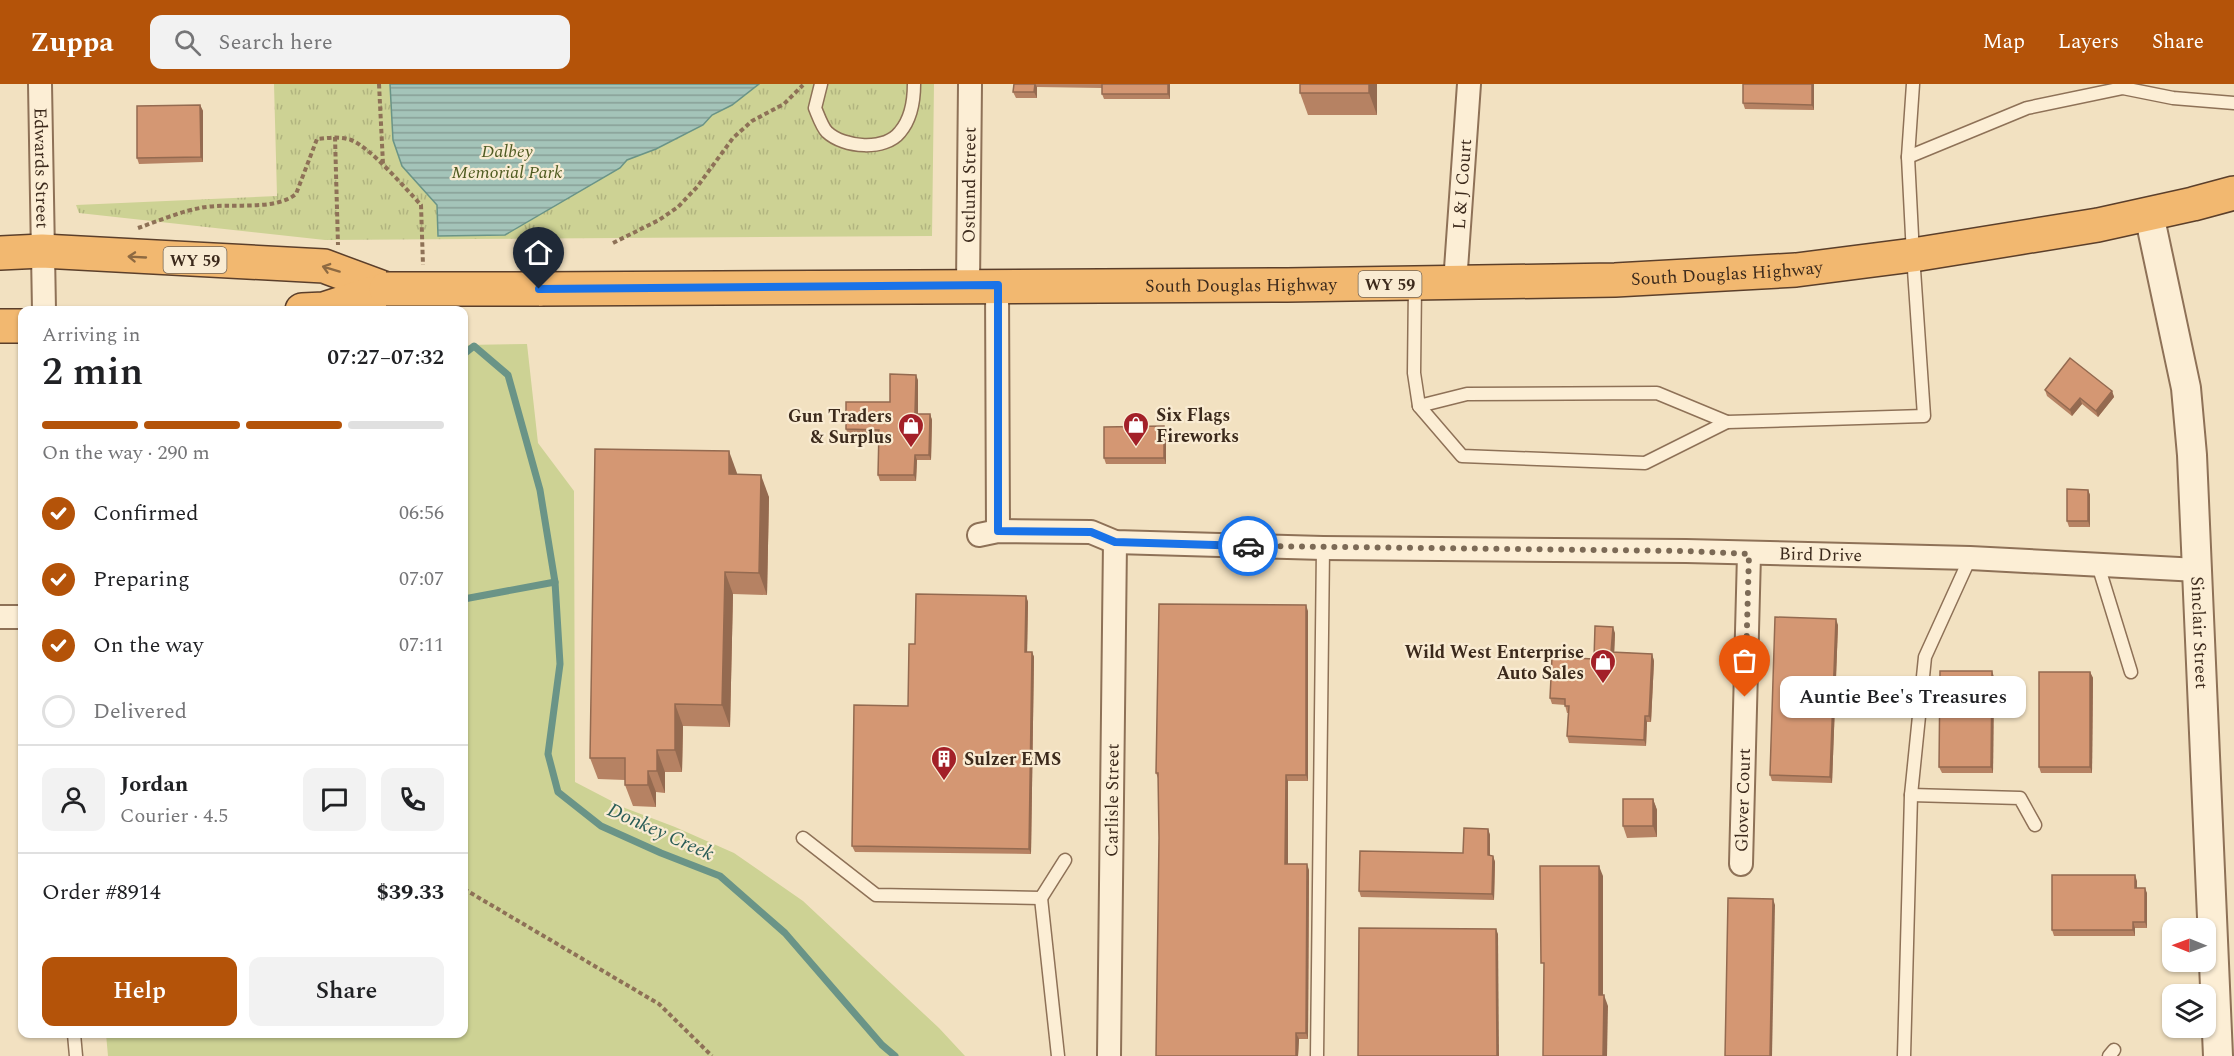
<!DOCTYPE html>
<html lang="en">
<head>
<meta charset="utf-8">
<style>
	:root { --surface:#fff; --page:#f2f2f2; --text:#202124; --muted:#757577; --line:#e0e0e0; --accent:#b45309 }
	body { margin:0; font-family:Spectral,serif; background:var(--page); color:var(--text); height:100vh; display:flex; flex-direction:column; font-size:22px; white-space:nowrap }
	* { box-sizing:border-box; margin:0 }
	p { font-size:20px; color:var(--muted) }
	.icon { flex:none; width:33px; height:33px; fill:none; stroke:currentColor; stroke-width:2; stroke-linecap:round; stroke-linejoin:round }
	.map { position:relative; flex:1; overflow:hidden }
	.side { position:absolute; left:18px; top:222px; width:450px; height:732px; display:flex; flex-direction:column; background:var(--surface); border-radius:12px; box-shadow:0 2px 4px #0004 }
	.side>* { flex:none }
	.needle { width:39px; rotate:271deg }
	.tools { position:absolute; left:2162px; top:834px; display:grid; gap:12px }
	.tools a { display:grid; place-items:center; width:54px; height:54px; border-radius:12px; background:var(--surface); box-shadow:0 2px 4px #0004; font-size:30px }
	.pin { position:absolute; display:grid; place-items:center; width:51px; height:51px; color:#fff; margin:-62px -26px; border-radius:50% 50% 50% 0; rotate:-45deg; box-shadow:0 0 6px #0007 }
	.pin .icon { rotate:45deg }
	.courier { position:absolute; display:grid; place-items:center; width:60px; height:60px; margin:-30px; border:4px solid #1a73e8; border-radius:50%; background:#fff; color:#222; box-shadow:0 2px 8px #0007 }
	.bubble { position:absolute; height:42px; border-radius:12px; background:var(--surface); box-shadow:0 2px 4px #0004; font-size:20px; font-weight:600; line-height:42px; text-align:center }
	.summary em { font-style:normal; font-weight:600 }
	.summary div { display:flex; flex-direction:column-reverse }
	.summary { display:flex; align-items:center; justify-content:space-between; height:102px; padding:0 24px }
	h1 { font-size:39px; font-weight:600; line-height:45px }
	.bar { display:grid; grid-template-columns:repeat(4,1fr); gap:9px 6px; align-content:center; height:72px; padding:0 24px }
	.bar i { height:8px; border-radius:4px; background:var(--line) }
	.bar .current { background:var(--accent) }
	.bar p { grid-column:span 4 }
	.line { display:flex; align-items:center; gap:15px; padding:0 24px; border-top:2px solid var(--line) }
	.line div { flex:1 }
	.round { display:grid; place-items:center; flex:none; width:63px; height:63px; border-radius:12px; background:var(--page) }
	ol { padding:0 24px; list-style:none }
	li { display:flex; align-items:center; gap:18px; height:66px }
	li p { margin-inline-start:auto }
	li .icon { padding:6px; border-radius:50%; background:var(--accent); color:#fff; stroke-width:4 }
	li:last-child { color:var(--muted) }
	li i { width:33px; height:33px; border:3px solid var(--line); border-radius:50% }
	.primary-button { display:flex; gap:12px; margin-top:auto; padding:12px 24px }
	.primary-button a { flex:1; height:69px; border-radius:12px; background:var(--accent); color:#fff; font-size:24px; font-weight:600; line-height:69px; text-align:center }
	.primary-button a+a { background:var(--page); color:var(--text) }
	header { display:flex; align-items:center; gap:36px; box-sizing:border-box; height:84px; padding:0 30px; background:var(--accent); color:#fff }
	header strong { font-size:28px }
	nav { display:flex; gap:33px; margin-inline-start:auto; font-size:21px }
	.search { width:420px; height:54px; background:var(--page); display:flex; align-items:center; gap:15px; box-sizing:border-box; padding:0 21px; border-radius:12px; color:var(--muted); font-size:22px }
	.map>svg:first-child { display:block }
	.green { fill:#cdd294 }
	.park { fill:url(#park-tufts) }
	.water { fill:url(#water-rules); stroke:#6a9487; stroke-width:1.5 }
	.lines { fill:none; stroke-linecap:round; stroke-linejoin:round }
	.stream { stroke:#6a9487; stroke-width:7 }
	.service-casing { stroke:#8e7157; stroke-width:15 }
	.minor-casing { stroke:#8e7157; stroke-width:26 }
	.tertiary-casing { stroke:#8e7157; stroke-width:32 }
	.trunk-casing { stroke:#5b3f2b; stroke-width:36 }
	.path { stroke:#8e7157; stroke-width:4; stroke-dasharray:4.5 3; stroke-linecap:butt }
	.service { stroke:#fceed5; stroke-width:12 }
	.minor { stroke:#fceed5; stroke-width:22 }
	.tertiary { stroke:#fceed5; stroke-width:28 }
	.trunk { stroke:#f2b870; stroke-width:33 }
	.trunk-bridge-casing { stroke:#5b3f2b; stroke-width:36; stroke-linecap:butt }
	.trunk-bridge { stroke:#f2b870; stroke-width:33 }
	.wall { fill:#b68263 }
	.shaded-wall { fill:#946a50 }
	.building { fill:#d49773; stroke:#946a50; stroke-width:1.5 }
	.oneway { stroke:#8e6a42 }
	.done { stroke:#7c6a56; stroke-width:6; stroke-dasharray:0 10.8 }
	.route { stroke:#1a73e8; stroke-width:8 }
	.labels { text-anchor:middle; stroke-width:4.5; stroke-linejoin:round; paint-order:stroke }
	.shield { fill:#f9ebd2; stroke:#756453; stroke-width:1.5 }
	.shield-label { font-size:16px; font-weight:bold; fill:#3c2a1c }
	.park-label { font-size:18px; font-style:italic; fill:#4f5b21; stroke:#f9ebd2 }
	.street-label { font-size:18px; fill:#3c2a1c; stroke:#f9ebd2 }
	.poi-label { font-size:18px; font-weight:bold; fill:#3c2a1c; stroke:#f9ebd2; text-anchor:start }
	.water-label { font-size:20px; font-style:italic; fill:#2a5d57; stroke:#f9ebd2 }
</style>
</head>
<body>
<header>
<strong>Zuppa</strong>
<div class="search"><svg class="icon" aria-label="search" viewBox="0 0 24 24"><circle cx="10" cy="10" r="6"/><path d="M15 15l6 6"/></svg>Search here</div>
<nav><a>Map</a><a>Layers</a><a>Share</a></nav>
</header>
<div class="map">
<svg width="2234" height="972" viewBox="0 0 2234 972">
	<defs>
		<pattern id="park-tufts" width="24" height="20" patternUnits="userSpaceOnUse" patternTransform="scale(1.5)"><rect width="24" height="20" fill="#cdd294"/><path d="M3 7l-1-3M5 7V3M7 7l1-3M15 17l-1-3M17 17v-4M19 17l1-3" fill="none" stroke="#b1b47f"/></pattern>
		<pattern id="water-rules" width="6" height="5" patternUnits="userSpaceOnUse" patternTransform="scale(1.5)"><rect width="6" height="5" fill="#a4c4b9"/><path d="M0 2.5h6" fill="none" stroke="#879f96"/></pattern>
	</defs>
	<rect width="100%" height="100%" fill="#f2e1c1"/>
	<!-- green -->
	<polygon class="green" points="527,260 538,359 574,407 575,698 625,724 675,743 734,769 803,817 939,944 965,972 108,972 106,950 464,950 464,261"/>
	<!-- park -->
	<polygon class="park" points="274,0 934,0 932,152 325,156 79,129 76,121 277,112"/>
	<!-- water -->
	<polygon class="water" points="390,0 759,0 732,21 712,31 703,41 656,65 627,76 620,84 505,151 438,152 437,121 402,82 393,56"/>
	<g class="lines">
		<!-- stream -->
		<g class="stream">
			<polyline points="464,270 474,262 508,291 540,406 555,498 560,580 548,670 558,708 601,742 661,769 720,792 785,849 882,961 895,972"/>
			<polyline points="464,515 555,498"/>
		</g>
		<defs>
			<g id="service">
				<path d="M821,0L815,24C818,31 822,43 827,48C844,64 885,67 900,48C911,35 914,16 914,0"/>
				<polyline points="1908,73 2027,24 2123,4 2173,14 2234,19"/>
				<polyline points="1415,201 1414,289 1419,322 1462,372 1645,379 1727,338 1924,332 1913,171 1908,73 1913,0"/>
				<polyline points="1419,322 1467,310 1657,309 1727,338"/>
				<polyline points="2098,481 2131,588"/>
				<polyline points="1911,711 2020,714 2035,741"/>
				<polyline points="803,754 876,811 1041,814 1065,776"/>
				<polyline points="1041,814 1058,972"/>
				<polyline points="74,950 76,972"/>
				<polyline points="1317,972 1323,464"/>
				<polyline points="1904,972 1911,711 1925,573 1970,474"/>
				<polyline points="2109,972 2114,966"/>
			</g>
			<g id="minor">
				<path id="s1" d="M40,0L44,226"/>
				<path id="s2" d="M1455,199L1469,0"/>
				<path id="s3" d="M968,201L970,0"/>
				<polyline points="997,201 998,447"/>
				<path id="s4" d="M979,451L998,447L1091,448L1115,458L1323,464L1686,467L1970,474L2198,486"/>
				<polyline points="0,533 22,533"/>
				<path id="s5" d="M1741,780L1749,470"/>
				<path id="s6" d="M1109,972L1115,458"/>
			</g>
			<g id="tertiary">
				<path id="s7" d="M2149,130L2186,304L2192,371L2218,972"/>
			</g>
			<g id="trunk">
				<polyline points="0,169 42,167 324,182 386,205"/>
				<path id="s8" d="M539,205L1287,201L1615,196L1796,186L1913,171L2098,141L2193,120L2234,109"/>
				<polyline points="302,226 324,225 386,205"/>
				<polyline points="0,242 22,242"/>
			</g>
		</defs>
		<!-- service casing -->
		<use href="#service" class="service-casing"/>
		<!-- minor casing -->
		<use href="#minor" class="minor-casing"/>
		<!-- tertiary casing -->
		<use href="#tertiary" class="tertiary-casing"/>
		<!-- trunk casing -->
		<use href="#trunk" class="trunk-casing"/>
		<!-- path -->
		<g class="path">
			<polyline points="379,0 383,80"/>
			<polyline points="335,53 338,161"/>
			<path d="M138,144C158,137 179,128 200,124C228,118 274,128 296,110L317,55C328,54 340,52 351,56C370,63 406,105 421,121L423,181"/>
			<polyline points="613,159 659,136 678,123 697,103 733,54 752,37 784,20 803,1"/>
			<polyline points="464,805 659,920 712,972"/>
		</g>
		<!-- service -->
		<use href="#service" class="service"/>
		<!-- minor -->
		<use href="#minor" class="minor"/>
		<!-- tertiary -->
		<use href="#tertiary" class="tertiary"/>
		<!-- trunk -->
		<use href="#trunk" class="trunk"/>
		<defs>
			<polyline id="trunk-bridge" points="386,205 539,205"/>
		</defs>
		<!-- trunk-bridge casing -->
		<use href="#trunk-bridge" class="trunk-bridge-casing"/>
		<!-- trunk-bridge -->
		<use href="#trunk-bridge" class="trunk-bridge"/>
	</g>
	<!-- wall -->
	<g class="wall">
		<polygon points="1014,0 1170,0 1170,15 1104,15 1102,10 1102,4 1037,3 1037,14 1016,14 1013,8"/>
		<polygon points="1377,0 1377,31 1308,31 1300,9"/>
		<polygon points="1743,0 1814,0 1814,26 1745,25 1743,19"/>
		<polygon points="200,21 203,27 203,78 139,80 137,74"/>
		<polygon points="918,296 918,330 930,330 932,336 931,376 917,376 916,397 880,397 878,391 879,351 848,351 846,345 890,318"/>
		<polygon points="2045,306 2112,307 2114,313 2098,333 2082,320 2072,332 2047,312"/>
		<polygon points="1166,348 1166,380 1106,380 1104,374"/>
		<polygon points="737,389 737,390 769,413 767,511 733,510 730,643 683,642 682,688 665,688 665,709 656,708 656,723 633,722 625,701 625,696 598,695 590,674"/>
		<polygon points="2088,406 2090,411 2090,443 2069,443 2067,437"/>
		<polygon points="1026,512 1028,518 1027,568 1032,568 1034,573 1031,770 855,768 852,762 908,622 915,560"/>
		<polygon points="1308,527 1308,697 1288,697 1288,780 1309,786 1308,955 1299,955 1298,972 1156,972 1159,754 1158,694 1156,689"/>
		<polygon points="1838,541 1832,699 1772,697 1770,691"/>
		<polygon points="1615,549 1614,568 1652,570 1654,577 1651,638 1647,638 1646,662 1569,659 1567,652 1568,629 1567,629 1565,621 1552,620 1550,614 1594,575"/>
		<polygon points="2090,588 2093,594 2092,689 2041,689 2039,683"/>
		<polygon points="1994,593 1993,689 1942,689 1939,683"/>
		<polygon points="1653,715 1657,726 1657,753 1627,754 1623,742"/>
		<polygon points="1488,745 1490,751 1490,772 1493,772 1495,778 1494,816 1361,813 1359,807 1463,769"/>
		<polygon points="2137,797 2137,804 2147,809 2147,844 2135,844 2135,852 2054,852 2052,846"/>
	</g>
	<!-- shaded-wall -->
	<g class="shaded-wall">
		<polygon points="1035,0 1037,3 1037,14 1034,8"/>
		<polygon points="1168,0 1170,0 1170,15 1168,10"/>
		<polygon points="1369,0 1377,0 1377,31 1369,9"/>
		<polygon points="1812,0 1814,0 1814,26 1812,21"/>
		<polygon points="200,21 203,27 203,78 201,73"/>
		<polygon points="916,291 918,296 918,335 915,330"/>
		<polygon points="2112,307 2114,313 2098,333 2096,327"/>
		<polygon points="2080,314 2082,320 2072,332 2070,326"/>
		<polygon points="930,330 932,336 931,376 929,371"/>
		<polygon points="1164,342 1166,348 1166,380 1164,374"/>
		<polygon points="729,367 737,389 736,412 729,390"/>
		<polygon points="915,371 917,376 916,397 914,391"/>
		<polygon points="761,391 769,413 767,511 759,489"/>
		<polygon points="2088,406 2090,411 2090,443 2088,437"/>
		<polygon points="725,488 733,510 730,643 722,621"/>
		<polygon points="1026,512 1028,518 1027,573 1025,568"/>
		<polygon points="1306,521 1308,527 1308,697 1306,691"/>
		<polygon points="1836,535 1838,541 1832,699 1830,693"/>
		<polygon points="1613,543 1615,549 1614,575 1611,568"/>
		<polygon points="1032,568 1034,573 1031,770 1029,765"/>
		<polygon points="1652,570 1654,577 1651,638 1649,632"/>
		<polygon points="1992,587 1994,593 1993,689 1991,683"/>
		<polygon points="2090,588 2093,594 2092,689 2090,683"/>
		<polygon points="675,620 683,642 682,688 675,666"/>
		<polygon points="1645,632 1647,638 1646,662 1644,656"/>
		<polygon points="657,666 665,688 665,709 657,687"/>
		<polygon points="648,687 656,708 656,723 648,701"/>
		<polygon points="1286,691 1288,697 1288,786 1285,780"/>
		<polygon points="1653,715 1657,726 1657,753 1653,742"/>
		<polygon points="1488,745 1490,751 1490,777 1488,771"/>
		<polygon points="1493,772 1495,778 1494,816 1492,810"/>
		<polygon points="1307,780 1309,786 1308,955 1306,949"/>
		<polygon points="1599,782 1603,792 1603,922 1599,911"/>
		<polygon points="2135,791 2137,797 2137,810 2135,804"/>
		<polygon points="2145,804 2147,809 2147,844 2145,838"/>
		<polygon points="1773,815 1775,821 1772,972 1770,972"/>
		<polygon points="2133,838 2135,844 2135,852 2133,846"/>
		<polygon points="1496,845 1498,850 1499,972 1497,972"/>
		<polygon points="1604,911 1608,922 1607,972 1603,972"/>
		<polygon points="1296,949 1299,955 1298,972 1296,972"/>
	</g>
	<!-- building -->
	<g class="building">
		<polygon points="1014,0 1035,0 1034,8 1013,8"/>
		<rect x="1102" y="0" width="66" height="10"/>
		<rect x="1300" y="0" width="69" height="9"/>
		<polygon points="1743,0 1812,0 1812,21 1743,19"/>
		<polygon points="200,21 201,73 137,74 137,22"/>
		<polygon points="2070,274 2112,307 2096,327 2080,314 2070,326 2045,306"/>
		<polygon points="890,290 916,291 915,330 930,330 929,371 915,371 914,391 878,391 879,346 846,345 846,318 890,318"/>
		<polygon points="1164,342 1164,374 1104,374 1104,343"/>
		<polygon points="595,365 729,367 729,390 761,391 759,489 725,488 722,621 675,620 675,666 657,666 657,687 648,687 648,701 625,701 625,674 590,674"/>
		<polygon points="2067,405 2088,406 2088,437 2067,437"/>
		<polygon points="916,510 1026,512 1025,568 1032,568 1029,765 852,762 854,621 908,622 909,560 915,560"/>
		<polygon points="1159,520 1306,521 1306,691 1286,691 1285,780 1307,780 1306,949 1296,949 1296,972 1156,972 1159,754 1158,689 1156,689"/>
		<polygon points="1775,533 1836,535 1830,693 1770,691"/>
		<polygon points="1595,542 1613,543 1611,568 1652,570 1649,632 1645,632 1644,656 1567,652 1569,622 1565,622 1565,615 1550,614 1552,573 1594,575"/>
		<polygon points="1940,587 1992,587 1991,683 1939,683"/>
		<rect x="2039" y="588" width="51" height="95"/>
		<rect x="1623" y="715" width="30" height="27"/>
		<polygon points="1464,744 1488,745 1488,771 1493,772 1492,810 1359,807 1360,767 1463,769"/>
		<polygon points="1540,782 1599,782 1599,911 1604,911 1603,972 1543,972 1544,879 1541,879"/>
		<polygon points="2052,791 2135,791 2135,804 2145,804 2145,838 2133,838 2133,846 2052,846"/>
		<polygon points="1728,814 1773,815 1770,972 1725,972"/>
		<polygon points="1359,844 1496,845 1497,972 1358,972"/>
	</g>
	<!-- one-way arrows -->
	<defs><path id="oneway-shaft" d="M-6 0H5M1.5-3L5.5 0L1.5 3" fill="none" stroke-width="1.6" stroke-linecap="round" stroke-linejoin="round" transform="scale(1.5)"/></defs>
	<g class="oneway">
		<use href="#oneway-shaft" transform="translate(137 173) rotate(-177)"/>
		<use href="#oneway-shaft" transform="translate(331 185) rotate(-163)"/>
	</g>
	<g class="lines">
		<!-- done -->
		<polyline class="done" points="1248,462 1686,467 1749,470 1745,613"/>
		<!-- route -->
		<polyline class="route" points="539,205 998,201 998,447 1091,448 1115,458 1248,462"/>
	</g>
	<!-- icons -->
	<defs>
		<symbol id="shop-pin" viewBox="-11 -11 22 30"><path d="M0 17L-7.5 6A9.5 9.5 0 1 1 7.5 6Z" fill="#a32028" stroke="#f9ebd2"/><path d="M-5-2.5h2.3a2.7 3.5 0 0 1 5.4 0H5L5.5 6h-11ZM-1.5-2.5h3a1.5 2.3 0 0 0-3 0Z" fill="#fff"/></symbol>
		<symbol id="building-pin" viewBox="-11 -11 22 30"><path d="M0 17L-7.5 6A9.5 9.5 0 1 1 7.5 6Z" fill="#a32028" stroke="#f9ebd2"/><path d="M-4-6H4V6H1V3H-1V6H-4ZM-2.5-4.3h1.7v1.8h-1.7ZM.8-4.3h1.7v1.8H.8ZM-2.5-1h1.7V.8h-1.7ZM.8-1h1.7V.8H.8Z" fill="#fff"/></symbol>
	</defs>
	<g fill-rule="evenodd">
		<use href="#shop-pin" x="1121" y="326" width="30" height="40"/>
		<use href="#shop-pin" x="896" y="327" width="30" height="40"/>
		<use href="#shop-pin" x="1588" y="563" width="30" height="40"/>
		<use href="#building-pin" x="929" y="660" width="30" height="40"/>
	</g>
	<g class="labels">
		<!-- shield labels -->
		<g class="shield">
			<rect x="163.5" y="163" width="63" height="26" rx="4.5"/>
			<rect x="1358.5" y="187" width="63" height="26" rx="4.5"/>
		</g>
		<g class="shield-label">
			<text x="195" y="182">WY 59</text>
			<text x="1390" y="206">WY 59</text>
		</g>
		<!-- park labels -->
		<g class="park-label">
			<text x="507" y="73">Dalbey<tspan x="507" dy="21">Memorial Park</tspan></text>
		</g>
		<!-- street labels -->
		<g class="street-label">
			<text dy="6" stroke="none"><textPath href="#s1" startOffset="84">Edwards Street</textPath></text>
			<text dy="6" stroke="none"><textPath href="#s2" startOffset="99">L &amp; J Court</textPath></text>
			<text dy="6" stroke="none"><textPath href="#s3" startOffset="100">Ostlund Street</textPath></text>
			<text dy="6" stroke="none"><textPath href="#s8" startOffset="1188">South Douglas Highway</textPath></text>
			<text dy="6" stroke="none"><textPath href="#s8" startOffset="702">South Douglas Highway</textPath></text>
			<text dy="6" stroke="none"><textPath href="#s4" startOffset="844">Bird Drive</textPath></text>
			<text dy="6" stroke="none"><textPath href="#s7" startOffset="423">Sinclair Street</textPath></text>
			<text dy="6" stroke="none"><textPath href="#s6" startOffset="256">Carlisle Street</textPath></text>
			<text dy="6" stroke="none"><textPath href="#s5" startOffset="64">Glover Court</textPath></text>
		</g>
		<!-- poi labels -->
		<g class="poi-label">
			<text x="1156" y="337">Six Flags<tspan x="1156" dy="21">Fireworks</tspan></text>
			<text x="892" y="338" text-anchor="end">Gun Traders<tspan x="892" dy="21">&amp; Surplus</tspan></text>
			<text x="1584" y="574" text-anchor="end">Wild West Enterprise<tspan x="1584" dy="21">Auto Sales</tspan></text>
			<text x="964" y="681">Sulzer EMS</text>
		</g>
		<!-- water labels -->
		<g class="water-label">
			<text transform="translate(661 747) rotate(24)" y="7">Donkey Creek</text>
		</g>
	</g>
</svg>
<div class="tools">
<a><svg class="needle" viewBox="-14 -14 28 28"><path d="M0-13l5 13h-10z" fill="#e53935"/><path d="M0 13l5-13h-10z" fill="#757577"/></svg></a>
<a><svg class="icon" aria-label="layers" viewBox="0 0 24 24"><path d="M12 4l9 5-9 5-9-5zM3 14l9 5 9-5"/></svg></a>
</div>
<div class="pin" style="left:1745px;top:613px;background:#ea580c"><svg class="icon" aria-label="bag" viewBox="0 0 24 24"><path d="M5 8h14l-1 12H6zM9 8a3 3 0 0 1 6 0"/></svg></div>
<div class="pin" style="left:539px;top:205px;background:#1f2937"><svg class="icon" aria-label="home" viewBox="0 0 24 24"><path d="M3 11l9-7 9 7M6 9v11h12V9"/></svg></div>
<div class="courier" style="left:1248px;top:462px"><svg class="icon" aria-label="car" viewBox="0 0 24 24"><path d="M5 17H2v-5l4-1 3-4h7l3 4 3 1v5h-3M9 17h6M6 11h13"/><circle cx="7" cy="17" r="2"/><circle cx="17" cy="17" r="2"/></svg></div>
<div class="bubble" style="left:1780px;top:592px;width:246px">Auntie Bee's Treasures</div>
<section class="side">
<div class="summary"><div><h1>2 min</h1><p>Arriving in</p></div><em>07:27–07:32</em></div>
<div class="bar"><i class="current"></i><i class="current"></i><i class="current"></i><i></i><p>On the way · 290 m</p></div>
<ol>
<li><svg class="icon" aria-label="check" viewBox="0 0 24 24"><path d="M5 12l5 5 9-10"/></svg>Confirmed<p>06:56</p></li>
<li><svg class="icon" aria-label="check" viewBox="0 0 24 24"><path d="M5 12l5 5 9-10"/></svg>Preparing<p>07:07</p></li>
<li><svg class="icon" aria-label="check" viewBox="0 0 24 24"><path d="M5 12l5 5 9-10"/></svg>On the way<p>07:11</p></li>
<li><i></i>Delivered</li>
</ol>
<div class="line" style="height:108px"><a class="round"><svg class="icon" aria-label="person" viewBox="0 0 24 24"><circle cx="12" cy="8" r="4"/><path d="M4 21q1-7 8-7t8 7"/></svg></a><div><b>Jordan</b><p>Courier · 4.5</p></div><a class="round"><svg class="icon" aria-label="chat" viewBox="0 0 24 24"><path d="M4 5h16v11H9l-5 4z"/></svg></a><a class="round"><svg class="icon" aria-label="phone" viewBox="0 0 24 24"><path d="M5 4h4l2 5-3 2q2 4 5 5l2-3 5 2v4C11 20 4 13 5 4z"/></svg></a></div>
<div class="line" style="height:78px"><div>Order #8914</div><b>$39.33</b></div>
<div class="primary-button"><a>Help</a><a>Share</a></div>
</section>
</div>
</body>
</html>
